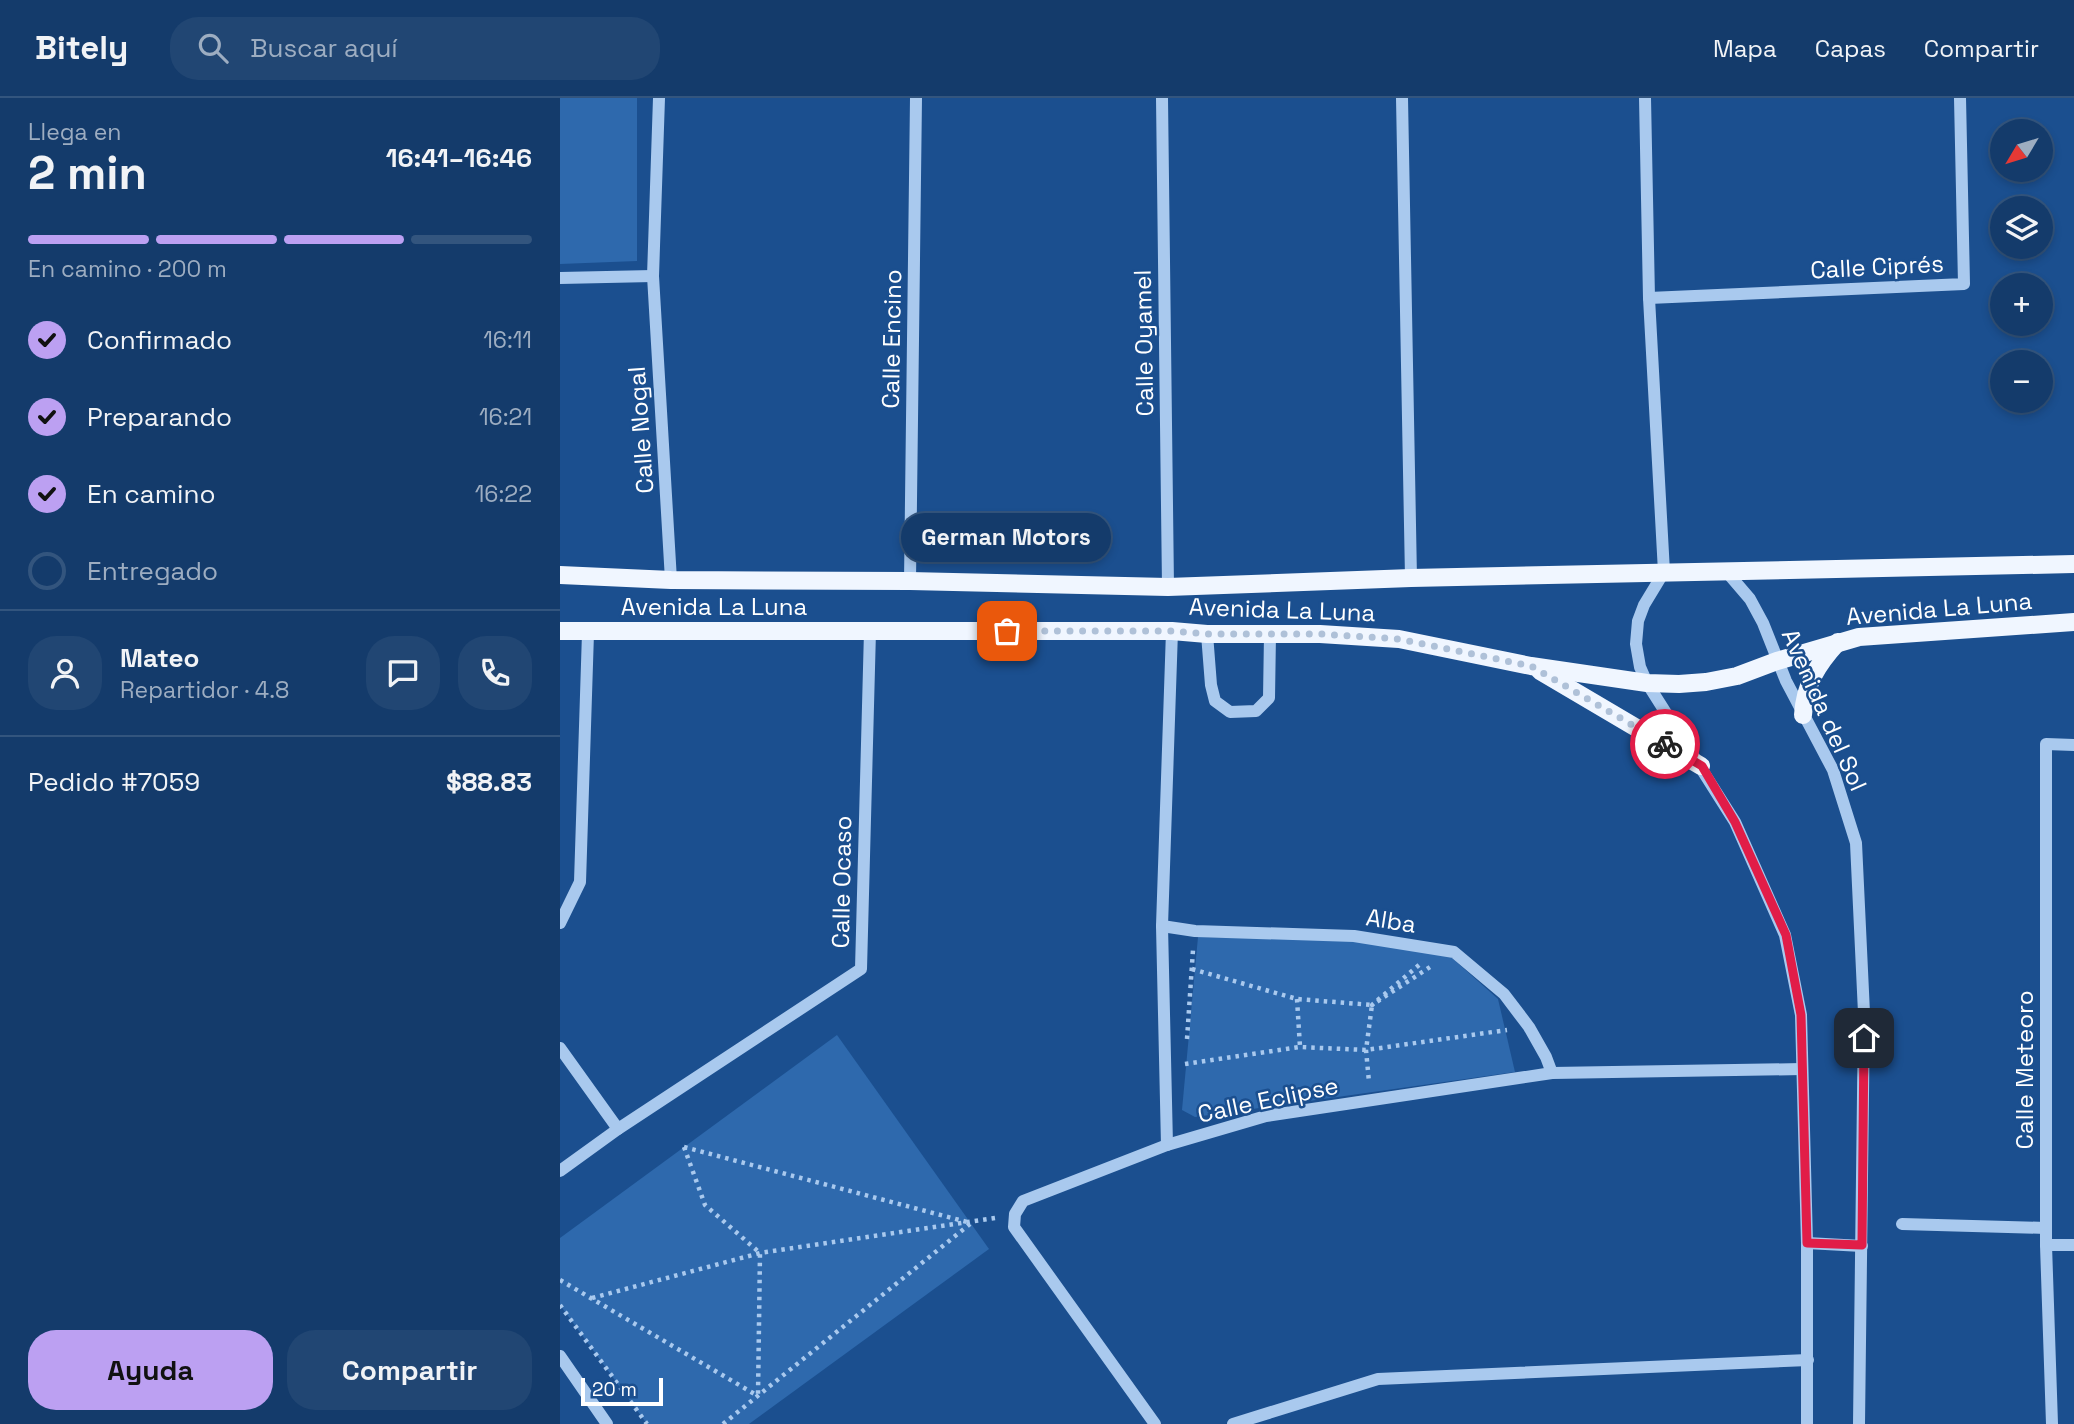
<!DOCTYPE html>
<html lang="es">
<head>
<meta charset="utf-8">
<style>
	:root { --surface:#143b6b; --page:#214673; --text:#f1f3f6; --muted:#9dadc1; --line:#33557e; --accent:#bca0f2 }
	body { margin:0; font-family:"Space Grotesk",sans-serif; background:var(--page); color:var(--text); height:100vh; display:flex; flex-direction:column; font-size:26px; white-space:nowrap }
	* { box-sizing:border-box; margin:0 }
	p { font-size:23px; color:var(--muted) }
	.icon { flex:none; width:38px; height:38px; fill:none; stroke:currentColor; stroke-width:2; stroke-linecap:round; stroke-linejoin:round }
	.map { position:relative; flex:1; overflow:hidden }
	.side { display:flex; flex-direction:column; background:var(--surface); width:560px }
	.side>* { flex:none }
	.needle { width:46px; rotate:232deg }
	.fabs { position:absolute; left:1430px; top:21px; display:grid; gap:14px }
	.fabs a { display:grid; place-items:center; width:63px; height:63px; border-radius:50%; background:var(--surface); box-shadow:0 4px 10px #0003,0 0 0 2px var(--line); font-size:35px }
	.scale { position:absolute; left:21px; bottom:18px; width:82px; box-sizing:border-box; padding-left:7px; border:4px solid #fff; border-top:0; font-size:19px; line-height:24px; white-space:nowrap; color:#fff; -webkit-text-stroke:5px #1b4f8f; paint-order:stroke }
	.pin { position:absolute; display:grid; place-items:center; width:60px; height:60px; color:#fff; margin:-30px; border-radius:14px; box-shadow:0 4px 10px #0006 }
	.courier { position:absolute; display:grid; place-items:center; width:70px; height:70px; margin:-35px; border:5px solid #e11d48; border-radius:50%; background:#fff; color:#222; box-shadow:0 2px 9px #0007 }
	.bubble { position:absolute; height:49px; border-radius:24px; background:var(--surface); box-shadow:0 4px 10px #0003,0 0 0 2px var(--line); font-size:23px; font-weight:800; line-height:49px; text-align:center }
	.headline em { font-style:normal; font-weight:800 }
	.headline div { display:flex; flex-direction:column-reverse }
	.headline { display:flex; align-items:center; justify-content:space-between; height:119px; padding:0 28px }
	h1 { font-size:46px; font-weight:800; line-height:52px }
	.bar { display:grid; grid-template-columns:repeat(4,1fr); gap:10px 7px; align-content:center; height:84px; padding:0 28px }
	.bar i { height:9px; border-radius:5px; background:var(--line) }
	.bar .active { background:var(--accent) }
	.bar p { grid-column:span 4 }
	.line { display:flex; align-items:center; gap:18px; padding:0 28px; border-top:2px solid var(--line) }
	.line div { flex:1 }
	.round { display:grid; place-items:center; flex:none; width:74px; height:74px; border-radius:28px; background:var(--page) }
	ol { padding:0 28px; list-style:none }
	li { display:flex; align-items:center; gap:21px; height:77px }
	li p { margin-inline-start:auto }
	li .icon { padding:7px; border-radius:50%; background:var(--accent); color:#111; stroke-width:4 }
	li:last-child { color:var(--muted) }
	li i { width:38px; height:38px; border:4px solid var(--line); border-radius:50% }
	.action { display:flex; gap:14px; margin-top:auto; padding:14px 28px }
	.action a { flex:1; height:80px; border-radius:28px; background:var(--accent); color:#111; font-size:28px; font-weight:800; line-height:80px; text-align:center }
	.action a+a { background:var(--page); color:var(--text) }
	header { display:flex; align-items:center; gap:42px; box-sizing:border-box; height:98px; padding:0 35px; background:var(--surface); border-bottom:2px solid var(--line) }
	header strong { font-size:33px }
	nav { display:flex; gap:38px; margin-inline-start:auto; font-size:24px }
	.search { width:490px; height:63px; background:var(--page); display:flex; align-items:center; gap:18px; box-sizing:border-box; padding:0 24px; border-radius:28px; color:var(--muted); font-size:26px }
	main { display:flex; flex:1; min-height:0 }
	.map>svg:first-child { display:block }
	.green { fill:#2e69ad }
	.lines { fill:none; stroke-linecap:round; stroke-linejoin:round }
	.path { stroke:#a9c9ee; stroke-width:4.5; stroke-dasharray:3.5 5; stroke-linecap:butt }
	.minor { stroke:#a9c9ee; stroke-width:12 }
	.major { stroke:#f0f6ff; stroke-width:18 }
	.done { stroke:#afc1d8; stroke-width:7; stroke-dasharray:0 12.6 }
	.route { stroke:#e11d48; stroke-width:9 }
	.labels { text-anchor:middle; stroke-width:5; stroke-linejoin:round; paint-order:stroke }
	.street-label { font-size:24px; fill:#fff; stroke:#1b4f8f }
</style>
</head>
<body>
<header>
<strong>Bitely</strong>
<div class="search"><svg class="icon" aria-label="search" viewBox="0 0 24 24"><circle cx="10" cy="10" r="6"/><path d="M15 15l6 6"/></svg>Buscar aquí</div>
<nav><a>Mapa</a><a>Capas</a><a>Compartir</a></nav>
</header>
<main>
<section class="side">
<div class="headline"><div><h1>2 min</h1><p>Llega en</p></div><em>16:41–16:46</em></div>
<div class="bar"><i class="active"></i><i class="active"></i><i class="active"></i><i></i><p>En camino · 200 m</p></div>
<ol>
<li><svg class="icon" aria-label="check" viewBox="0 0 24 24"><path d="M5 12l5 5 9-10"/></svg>Confirmado<p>16:11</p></li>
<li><svg class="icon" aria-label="check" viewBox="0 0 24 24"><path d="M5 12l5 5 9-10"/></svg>Preparando<p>16:21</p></li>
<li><svg class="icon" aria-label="check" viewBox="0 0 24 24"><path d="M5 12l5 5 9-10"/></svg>En camino<p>16:22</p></li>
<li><i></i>Entregado</li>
</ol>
<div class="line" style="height:126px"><a class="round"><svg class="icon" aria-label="person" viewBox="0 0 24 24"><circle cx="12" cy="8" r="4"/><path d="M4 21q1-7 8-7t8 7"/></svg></a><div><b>Mateo</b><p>Repartidor · 4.8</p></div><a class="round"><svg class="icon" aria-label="chat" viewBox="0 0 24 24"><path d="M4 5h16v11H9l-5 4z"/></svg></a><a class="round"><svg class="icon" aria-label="phone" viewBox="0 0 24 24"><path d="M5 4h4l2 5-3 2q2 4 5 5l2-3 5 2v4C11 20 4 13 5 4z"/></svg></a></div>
<div class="line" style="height:91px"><div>Pedido #7059</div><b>$88.83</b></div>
<div class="action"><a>Ayuda</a><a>Compartir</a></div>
</section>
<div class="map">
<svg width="1514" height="1326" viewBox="0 0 1514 1326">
	<rect width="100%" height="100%" fill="#1b4f8f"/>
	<!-- green -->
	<g class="green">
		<polygon points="0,0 77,0 77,163 0,166"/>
		<polygon points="638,839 791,842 891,859 938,901 955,974 635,1019 622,1012"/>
		<polygon points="277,937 429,1151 189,1326 87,1326 0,1207 0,1140"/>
	</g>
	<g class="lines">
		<!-- path -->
		<g class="path">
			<polyline points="859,867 812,907 870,869"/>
			<polyline points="632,871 737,901 812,907 806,952 809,984"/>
			<polyline points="737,901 740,949"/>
			<polyline points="627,941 633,852"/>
			<polyline points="625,966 740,949 806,952 947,932"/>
			<polyline points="124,1049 407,1124"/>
			<polyline points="124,1049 145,1107 200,1155 198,1297"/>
			<polyline points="0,1182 198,1298"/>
			<polyline points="32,1200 200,1155 435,1120"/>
			<polyline points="0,1207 87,1326"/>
			<polyline points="163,1326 410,1126"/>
		</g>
		<!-- minor -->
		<g class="minor">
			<polyline points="99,0 93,178 111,482"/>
			<polyline points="602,0 608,489"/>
			<polyline points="842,0 851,480"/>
			<polyline points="1085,0 1089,200 1104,474 1084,507 1078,523 1076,546 1080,569 1087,585 1175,724 1225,837 1241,917 1247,1145 1247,1326"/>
			<polyline points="0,180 93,178"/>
			<polyline points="1089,200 1404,186 1400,0"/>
			<polyline points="1166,473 1190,501 1203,525 1226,583 1273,672 1296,745 1304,915 1299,1326"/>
			<polyline points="350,483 356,0"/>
			<polyline points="647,536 651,587 655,603 670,614 696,613 709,600 710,536"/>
			<polyline points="0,825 20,784 28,535"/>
			<polyline points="602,828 635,833 794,838 894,854 944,896 969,929 986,959 992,975"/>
			<polyline points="0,950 58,1031 301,871 310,533"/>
			<polyline points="607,1047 602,828 612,533"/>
			<polyline points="0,1073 58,1031"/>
			<polyline points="1342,1126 1486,1130"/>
			<polyline points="1247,1145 1302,1148"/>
			<polyline points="1486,1147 1514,1147"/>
			<polyline points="0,1258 47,1326"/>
			<polyline points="595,1326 454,1129 455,1116 463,1103 607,1047 706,1018 992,975 1242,971"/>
			<polyline points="673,1326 818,1281 1248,1262"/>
			<polyline points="1492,1326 1486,1147 1486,646 1514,647"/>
		</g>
		<!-- major -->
		<g class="major">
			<polyline points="0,477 111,482 350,483 608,489 851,480 1514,466"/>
			<polyline points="0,533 612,533 647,536 760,536 839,541 971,568 1087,585 1119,586 1146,584 1177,578 1217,563 1299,539 1514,524"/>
			<polyline points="980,573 1141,668"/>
			<path d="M1243,617C1245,586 1257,567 1278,544"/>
		</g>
	</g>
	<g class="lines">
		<!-- done -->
		<polyline class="done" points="447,533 612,533 647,536 760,536 839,541 971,568 1105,646"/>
		<!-- route -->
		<polyline class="route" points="1105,646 1142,668 1175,724 1226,837 1241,917 1247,1145 1302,1147 1304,940"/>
	</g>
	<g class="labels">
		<!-- street labels -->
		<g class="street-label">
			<text transform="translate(1317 169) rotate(-3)" y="8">Calle Ciprés</text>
			<text transform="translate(332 241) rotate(-89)" y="8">Calle Encino</text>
			<text transform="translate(584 245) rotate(-91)" y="8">Calle Oyamel</text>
			<text transform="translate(81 332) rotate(-94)" y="8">Calle Nogal</text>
			<text x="154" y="517">Avenida La Luna</text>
			<text transform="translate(1379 511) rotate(-5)" y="8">Avenida La Luna</text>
			<text transform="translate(722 512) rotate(2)" y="8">Avenida La Luna</text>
			<text transform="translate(1264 612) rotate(66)" y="8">Avenida del Sol</text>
			<text transform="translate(282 784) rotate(-89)" y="8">Calle Ocaso</text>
			<text transform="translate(831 823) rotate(9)" y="8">Alba</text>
			<text transform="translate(1465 972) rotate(-90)" y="8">Calle Meteoro</text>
			<text transform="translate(708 1002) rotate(-12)" y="8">Calle Eclipse</text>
		</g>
	</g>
</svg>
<div class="fabs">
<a><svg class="needle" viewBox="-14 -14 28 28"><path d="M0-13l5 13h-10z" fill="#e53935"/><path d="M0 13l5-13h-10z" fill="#9dadc1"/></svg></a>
<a><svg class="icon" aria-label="layers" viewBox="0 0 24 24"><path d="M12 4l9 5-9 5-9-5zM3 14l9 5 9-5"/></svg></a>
<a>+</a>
<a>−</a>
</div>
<div class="scale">20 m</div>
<div class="pin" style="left:447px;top:533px;background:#ea580c"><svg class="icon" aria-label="bag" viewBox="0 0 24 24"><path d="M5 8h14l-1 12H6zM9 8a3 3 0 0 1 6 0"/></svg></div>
<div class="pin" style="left:1304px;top:940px;background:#1f2937"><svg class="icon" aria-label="home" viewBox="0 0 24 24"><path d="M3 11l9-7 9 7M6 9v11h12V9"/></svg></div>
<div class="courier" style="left:1105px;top:646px"><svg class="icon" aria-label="bike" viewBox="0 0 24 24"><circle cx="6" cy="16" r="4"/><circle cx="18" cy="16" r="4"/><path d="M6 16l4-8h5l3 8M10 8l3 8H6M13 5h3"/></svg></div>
<div class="bubble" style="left:341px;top:415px;width:210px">German Motors</div>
</div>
</main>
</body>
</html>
